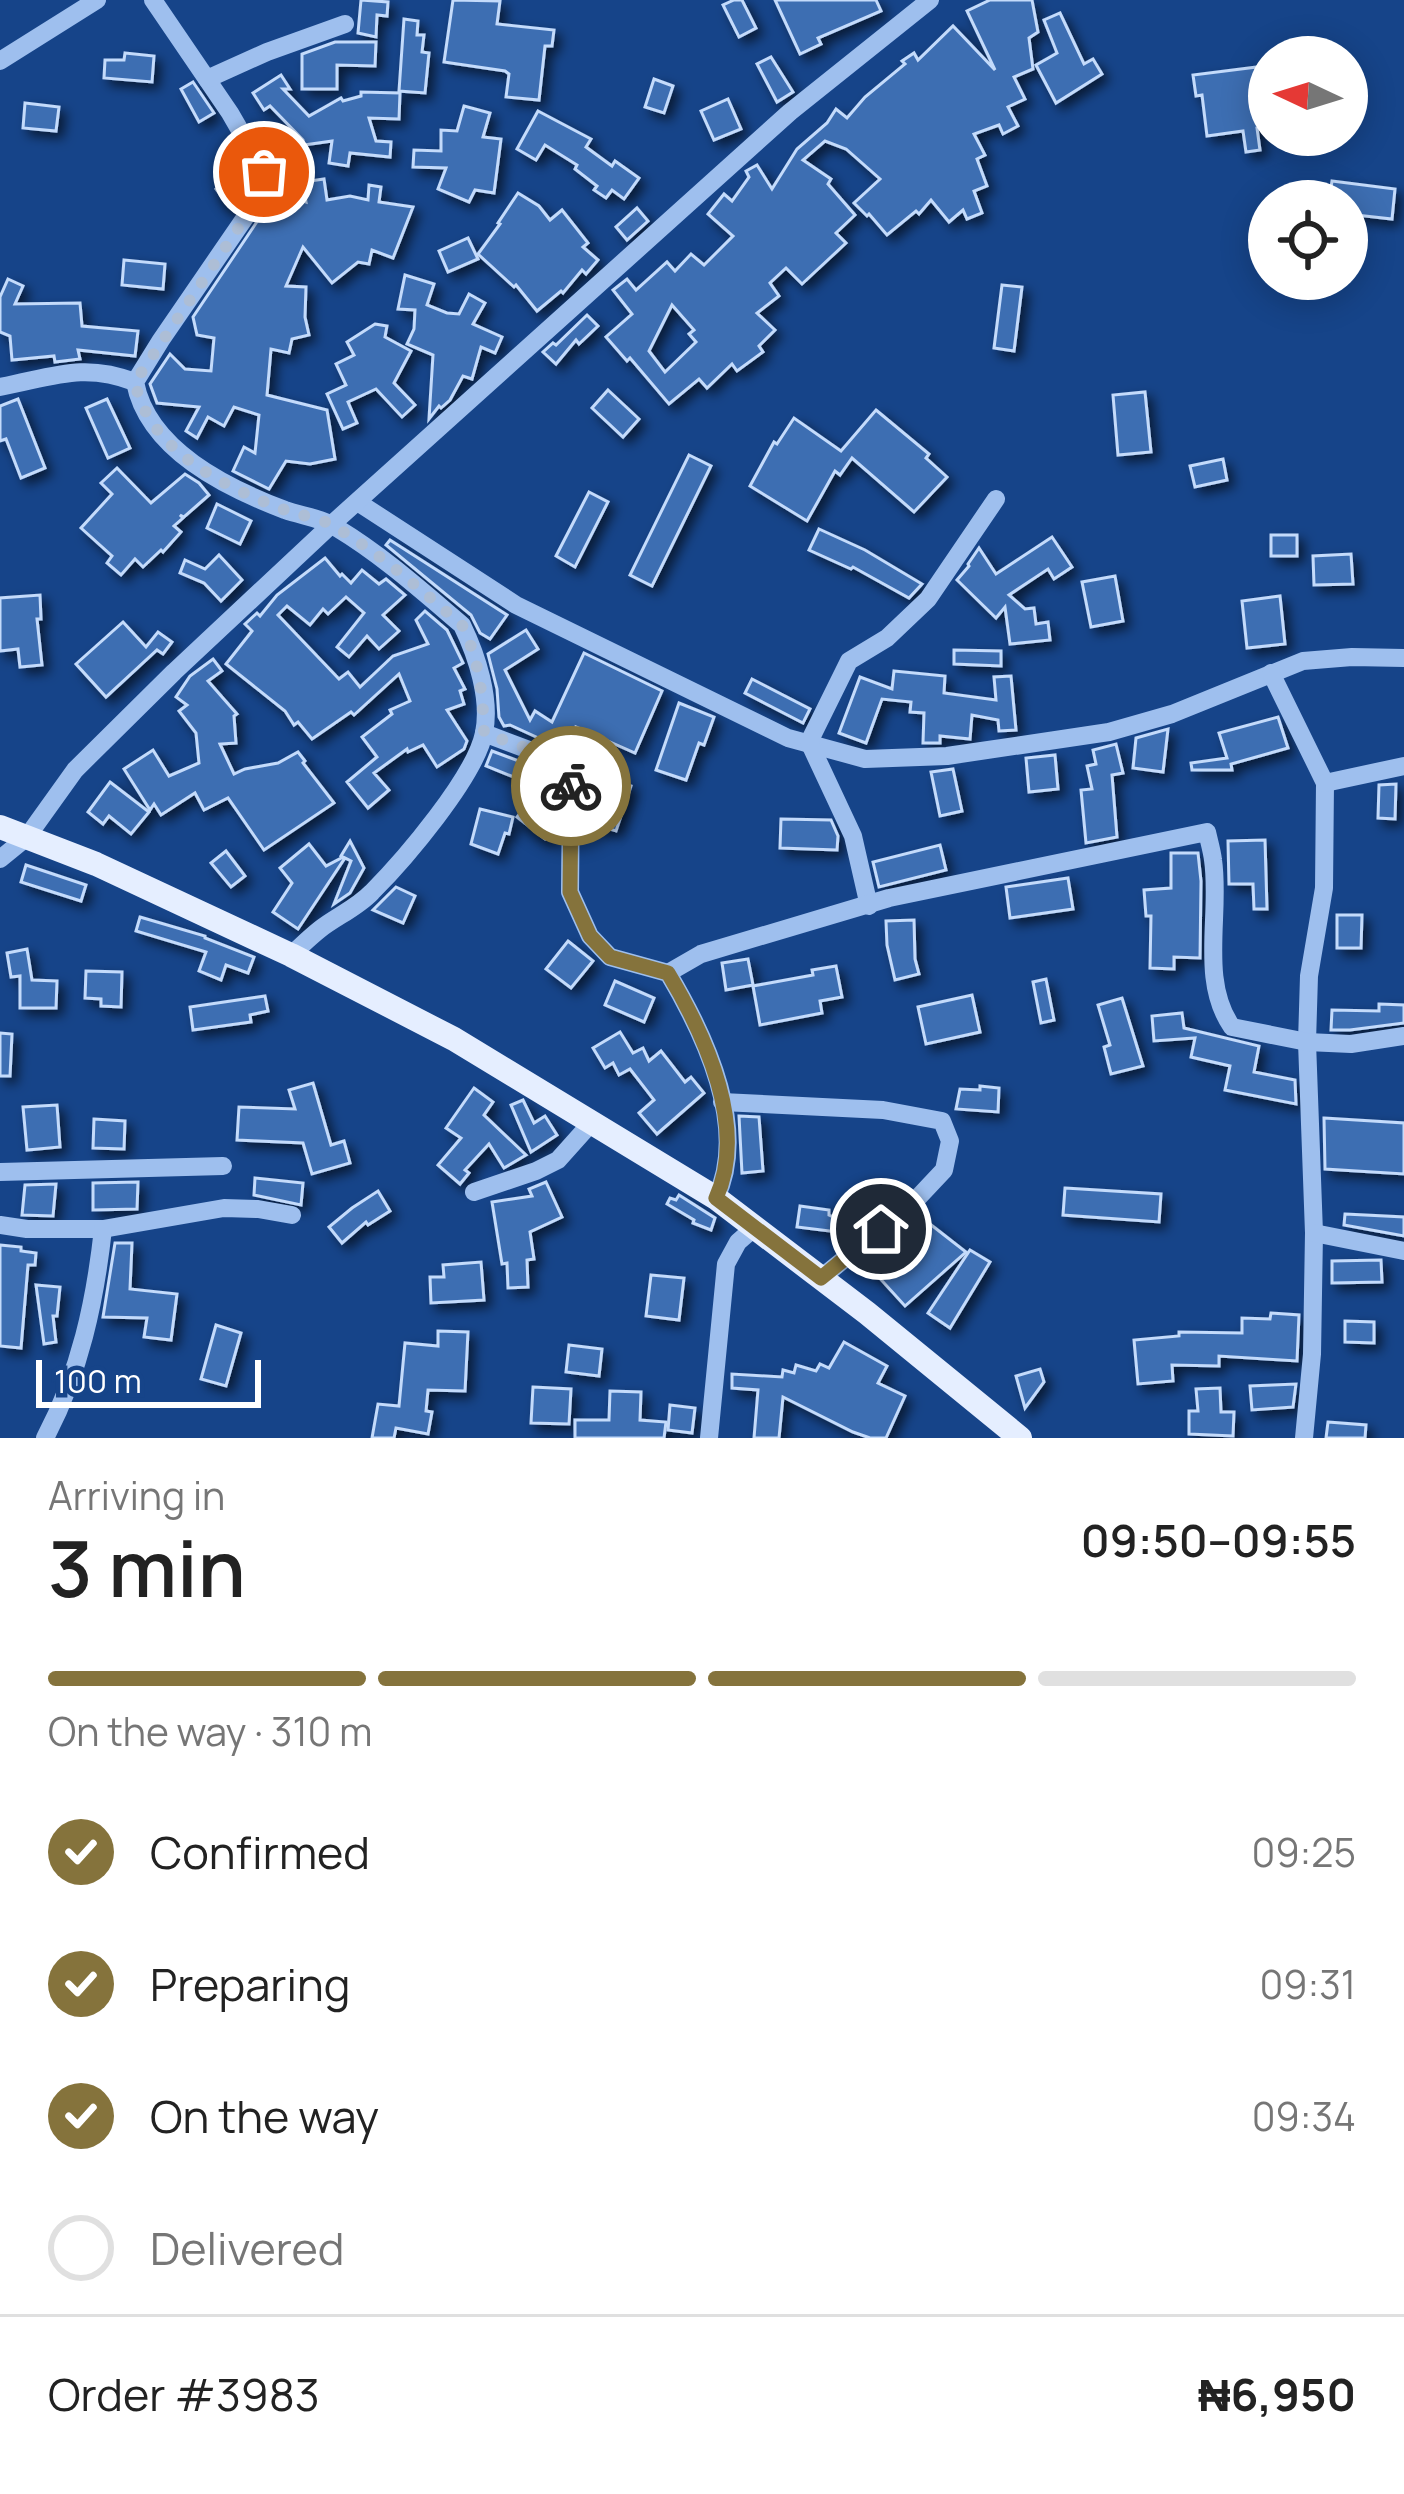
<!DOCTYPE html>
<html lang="en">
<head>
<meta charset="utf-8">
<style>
	:root { --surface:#fff; --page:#f6f6f6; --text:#222; --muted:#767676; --line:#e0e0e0; --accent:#85733c }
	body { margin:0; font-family:Manrope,sans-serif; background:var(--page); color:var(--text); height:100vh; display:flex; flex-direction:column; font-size:45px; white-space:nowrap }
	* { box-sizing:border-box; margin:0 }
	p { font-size:39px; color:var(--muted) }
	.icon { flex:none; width:66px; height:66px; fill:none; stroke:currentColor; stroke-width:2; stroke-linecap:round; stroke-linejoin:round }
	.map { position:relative; height:1438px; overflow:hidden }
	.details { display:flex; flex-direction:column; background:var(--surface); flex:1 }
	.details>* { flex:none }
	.needle { width:78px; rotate:274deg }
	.controls { position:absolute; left:1248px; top:36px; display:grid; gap:24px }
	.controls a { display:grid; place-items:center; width:120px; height:120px; border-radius:50%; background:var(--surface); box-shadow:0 6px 30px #0003; font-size:60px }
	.scale { position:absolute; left:36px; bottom:30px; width:225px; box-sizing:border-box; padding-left:12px; border:6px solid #fff; border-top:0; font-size:33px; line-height:42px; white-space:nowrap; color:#fff; -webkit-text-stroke:9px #164489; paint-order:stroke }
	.pin { position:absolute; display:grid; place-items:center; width:102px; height:102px; color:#fff; margin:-51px; border:6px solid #fff; border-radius:50%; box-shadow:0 3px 12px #0007 }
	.courier { position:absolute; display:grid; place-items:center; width:120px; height:120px; margin:-60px; border:9px solid #85733c; border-radius:50%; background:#fff; color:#222; box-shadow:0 3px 15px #0007 }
	.overview em { font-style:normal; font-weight:600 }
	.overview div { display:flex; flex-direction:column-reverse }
	.overview { display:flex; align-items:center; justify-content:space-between; height:204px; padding:0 48px }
	h1 { font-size:78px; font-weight:600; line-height:90px }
	.bar { display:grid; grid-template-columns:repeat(4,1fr); gap:18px 12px; align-content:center; height:144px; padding:0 48px }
	.bar i { height:15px; border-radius:9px; background:var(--line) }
	.bar .current { background:var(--accent) }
	.bar p { grid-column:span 4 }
	.line { display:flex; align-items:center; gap:30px; padding:0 48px; border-top:3px solid var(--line) }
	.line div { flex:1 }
	ol { padding:0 48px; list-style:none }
	li { display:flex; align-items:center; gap:36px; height:132px }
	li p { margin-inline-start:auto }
	li .icon { padding:12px; border-radius:50%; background:var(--accent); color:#fff; stroke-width:4 }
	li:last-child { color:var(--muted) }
	li i { width:66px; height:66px; border:6px solid var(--line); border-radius:50% }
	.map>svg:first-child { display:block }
	.building { fill:#3e6eb2; stroke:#c4dbfb; stroke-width:3; fill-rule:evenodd; filter:url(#shadow) }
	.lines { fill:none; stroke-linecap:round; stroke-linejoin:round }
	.minor { stroke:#9ebfee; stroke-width:18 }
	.major { stroke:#e5eeff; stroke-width:24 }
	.done { stroke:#adbed6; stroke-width:12; stroke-dasharray:0 21.6 }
	.route { stroke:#85733c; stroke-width:15 }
</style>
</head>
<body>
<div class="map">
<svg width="1404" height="1438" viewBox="0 0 1404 1438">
	<defs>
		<filter id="shadow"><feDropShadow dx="6" dy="6" stdDeviation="6" flood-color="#0009"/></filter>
	</defs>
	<rect width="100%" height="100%" fill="#164489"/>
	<!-- building -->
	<g class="building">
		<polygon points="361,0 388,2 387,16 377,15 376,37 358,33"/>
		<polygon points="453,0 500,1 497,24 554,30 552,46 545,46 539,100 506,97 509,74 505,71 444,62"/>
		<polygon points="734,0 742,0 756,28 739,37 723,5"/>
		<polygon points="775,0 876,0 881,11 818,38 821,44 800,54"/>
		<path d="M990,0H1032L1038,32L1029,38L1033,69L1014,77L1025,99L1008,107L1018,126L1003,134L999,125L974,134L985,155L977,159L987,186L974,191L982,213L967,219L963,210L949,222L931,200L919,214L916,211L887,235L869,214L867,216L854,203L880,179L846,149L825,141L803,160L831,179L828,184L855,215L836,233L846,243L802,284L786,268L770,283L779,296L757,313L775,330L759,346L763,352L737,371L732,364L707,388L699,379L669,404L630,358L627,361L606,337L632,314L613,290L627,279L636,290L667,262L675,271L691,254L704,265L733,236L708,214L724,194L732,201L749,177L746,171L757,165L772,189L797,149L827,123L836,109L847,118L865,97L905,64L902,61L914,53L918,60L953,26L995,70L967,11ZM672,305L694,330L689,334L696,342L665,372L649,351Z"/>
		<polygon points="1060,13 1084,64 1093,59 1102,74 1056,103 1036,65 1057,53 1044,20"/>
		<polygon points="404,19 418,21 417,35 424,35 422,52 429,53 425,93 399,91"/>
		<polygon points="335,42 376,42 375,66 337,65 337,89 302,89 302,54"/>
		<polygon points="125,53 154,56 152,82 104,78 105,60 124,60"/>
		<polygon points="771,57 793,92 777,102 757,64"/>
		<polygon points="1257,67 1259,87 1266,86 1269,127 1257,128 1260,150 1246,152 1243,131 1207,136 1202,95 1196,96 1193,75"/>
		<polygon points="281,75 290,89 283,89 309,116 341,98 343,101 361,96 361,92 400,93 399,119 369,118 376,141 391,142 390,157 350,153 348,166 329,163 332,141 304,145 303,140 270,106 264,110 253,93"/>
		<polygon points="654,79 673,86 664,113 645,107"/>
		<polygon points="193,82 214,113 199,122 181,89"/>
		<polygon points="728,99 741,129 714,140 701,111"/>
		<polygon points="25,103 59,107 56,131 23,128"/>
		<polygon points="464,106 490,113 483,137 501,139 494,193 475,190 469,202 438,189 446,168 413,167 414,150 441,151 441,130 457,131"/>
		<polygon points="538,111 591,139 586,147 612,166 615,161 639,178 624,199 612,190 606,198 594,190 597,186 575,169 577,165 545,145 536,160 517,149"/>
		<polygon points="245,166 250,176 250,186 228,205 216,189"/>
		<polygon points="324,179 327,200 350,196 368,200 369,185 381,187 379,202 413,207 393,258 372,250 369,264 358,262 332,283 303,247 286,286 306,287 305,317 309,335 292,339 289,353 271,349 267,395 327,410 335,459 310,464 286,461 269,489 233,471 244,447 255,453 259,415 234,407 224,426 208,417 197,438 186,431 199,407 157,403 150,384 170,354 185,369 211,371 214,338 197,335 193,317 277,192 306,202 303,182"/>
		<polygon points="1332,181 1395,189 1392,219 1347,214 1347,201 1329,201"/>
		<polygon points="518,193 539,206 550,220 562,210 588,243 583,247 598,260 586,274 582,270 563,293 561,291 537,311 516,285 514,287 478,254 500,224 498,223"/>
		<polygon points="637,208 648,221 627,240 616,227"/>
		<polygon points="468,238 478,259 448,272 439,251"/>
		<polygon points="124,260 165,264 163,289 122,285"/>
		<polygon points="405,275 434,284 427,305 447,313 459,314 469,294 485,303 473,324 502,337 495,353 481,347 472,379 463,376 450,400 441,408 439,406 429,419 433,355 407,344 414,329 415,310 398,309"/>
		<polygon points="8,279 23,286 15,304 80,303 82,326 138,331 135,356 78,350 80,359 55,362 54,356 12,360 10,336 0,332 0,297"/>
		<polygon points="1002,285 1022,287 1014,351 994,348"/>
		<polygon points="587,315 598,326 579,344 576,340 556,364 543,352 553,343 556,345"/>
		<polygon points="375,324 387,326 385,337 411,351 394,383 415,405 402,417 376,389 348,402 357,423 343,429 327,394 346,385 336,364 354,355 347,342"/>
		<polygon points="608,390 639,419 623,437 592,408"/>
		<polygon points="1145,392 1151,452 1118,455 1113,395"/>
		<polygon points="18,399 45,468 21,478 6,439 0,441 0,406"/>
		<polygon points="107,399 130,448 108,458 86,408"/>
		<polygon points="876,410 929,454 926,458 947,477 914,512 852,458 840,475 835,471 807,521 750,486 774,442 777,444 794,418 841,451"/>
		<polygon points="689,455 711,466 652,586 630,575"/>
		<polygon points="1223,459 1227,480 1195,487 1190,466"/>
		<polygon points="117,468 151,503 185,474 199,483 209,495 184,517 180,515 183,518 174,526 181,532 163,552 161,550 143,567 135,559 121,575 107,563 112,556 81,528 112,494 101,483"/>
		<polygon points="589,492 608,502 575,567 556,556"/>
		<polygon points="217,504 251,521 240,544 207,528"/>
		<polygon points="819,529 865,550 922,584 909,598 853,567 851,569 809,550"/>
		<rect x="1271" y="535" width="26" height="21"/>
		<polygon points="1052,537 1072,567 1054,579 1048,569 1009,595 1025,609 1034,608 1036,624 1048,622 1050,640 1010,644 1005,607 996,618 957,580 969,566 968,564 979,548 996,574"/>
		<polygon points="390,540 507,615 490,639 480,633 471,615 386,545"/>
		<polygon points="1351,554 1353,584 1314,585 1313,556"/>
		<polygon points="219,555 242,580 221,601 204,583 180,573 185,560 205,569"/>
		<polygon points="325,558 340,576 342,574 351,583 362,570 379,584 386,579 405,595 383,615 399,631 379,649 367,636 349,657 337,647 364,613 346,597 328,614 323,609 310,625 287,606 278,615 339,679 348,672 360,687 393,656 428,644 416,620 425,611 447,630 463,663 454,668 465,689 460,691 464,704 447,710 467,741 464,749 437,767 423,745 408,752 407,749 374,773 389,790 368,808 347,782 377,757 362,737 392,714 390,710 410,701 399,674 354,715 351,712 312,739 298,722 294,725 285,711 226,664 252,631 245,624 257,613 260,616 277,595"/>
		<polygon points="1115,576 1123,621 1091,627 1082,582"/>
		<polygon points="40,595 41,619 37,619 42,665 20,667 18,649 0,651 0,598"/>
		<polygon points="1280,596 1285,644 1247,648 1242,601"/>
		<polygon points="123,622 146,647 158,632 172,642 163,654 157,650 106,697 76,664"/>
		<polygon points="526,630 538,649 505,670 530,720 535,711 552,722 584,653 662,691 635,753 576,727 573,747 556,746 510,725 504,726 499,717 497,689 488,654"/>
		<polygon points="954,650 1001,651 1001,666 954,664"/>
		<polygon points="213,659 222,671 208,681 237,714 234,716 236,743 220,744 234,774 245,769 278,763 298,752 305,761 303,763 334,803 264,850 228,798 204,810 195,793 161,815 154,804 150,810 124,769 153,750 169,776 199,763 196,733 179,711 187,705 176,697 190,676"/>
		<polygon points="894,671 945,676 944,693 996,700 994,677 1011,676 1016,730 999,731 998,720 972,715 970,739 940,736 940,743 923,743 924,713 910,712 911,702 882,699 866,743 839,733 860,677 892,689"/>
		<polygon points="752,679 810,709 803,723 745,693"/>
		<polygon points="679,703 714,717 704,745 699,743 686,780 656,770"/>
		<polygon points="1278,717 1288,748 1231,764 1232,770 1192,770 1191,763 1227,758 1219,733"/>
		<polygon points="1168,729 1163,772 1133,768 1136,738"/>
		<polygon points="1116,744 1123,773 1112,775 1117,837 1086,843 1081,790 1092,789 1087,766 1096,764 1093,750"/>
		<polygon points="492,751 543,770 536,786 486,766"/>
		<polygon points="1055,755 1058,789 1029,792 1026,758"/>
		<polygon points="953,769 962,811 940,816 931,772"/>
		<polygon points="600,776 631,786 616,831 584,821 592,792"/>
		<polygon points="110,782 149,812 131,834 109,816 103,824 88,812"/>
		<polygon points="1396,784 1395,819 1378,818 1379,785"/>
		<polygon points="533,798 557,817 557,825 545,839 517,817"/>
		<polygon points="480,809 513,817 509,834 505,833 498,854 471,844"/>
		<polygon points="781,819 831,820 838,836 837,850 780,848"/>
		<polygon points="1265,840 1267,909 1254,909 1253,884 1229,884 1228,841"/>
		<polygon points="350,841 364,868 350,893 334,904 351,861 345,858 298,929 273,912 292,883 280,868 309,844 326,866 343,857 341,856"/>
		<polygon points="940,845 946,870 879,887 873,862"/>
		<polygon points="226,851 245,876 231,887 211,863"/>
		<polygon points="1171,853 1198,853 1201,881 1200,958 1174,957 1174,969 1150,968 1151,916 1146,916 1144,890 1171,888"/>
		<polygon points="26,865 86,885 81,901 21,882"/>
		<polygon points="1068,878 1073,909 1010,918 1006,887"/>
		<polygon points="396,887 415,896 403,923 373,910"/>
		<polygon points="1337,915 1362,915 1361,948 1337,948"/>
		<polygon points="140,917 205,936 205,938 254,957 248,973 226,965 221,980 199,971 206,952 136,931"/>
		<polygon points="914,920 915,959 919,974 895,980 887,945 886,921"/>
		<polygon points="568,941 593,961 571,988 546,969"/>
		<polygon points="27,949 32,980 57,981 56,1008 20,1008 20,976 11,977 7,953"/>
		<polygon points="748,959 753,985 726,990 722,963"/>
		<polygon points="836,966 842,997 820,1001 822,1013 760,1025 753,986 813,975 812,970"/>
		<polygon points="86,971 122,972 121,1007 101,1006 101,999 85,998"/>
		<polygon points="1046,979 1054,1020 1041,1023 1033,982"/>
		<polygon points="615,981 654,998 644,1022 605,1005"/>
		<polygon points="972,995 980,1032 926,1044 918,1007"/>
		<polygon points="265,996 268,1011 250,1015 251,1022 193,1030 190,1007"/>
		<polygon points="1122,998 1143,1066 1111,1074 1104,1047 1110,1045 1098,1005"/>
		<polygon points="1379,1004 1404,1005 1404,1023 1350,1030 1331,1030 1332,1010 1379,1011"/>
		<polygon points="1182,1013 1184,1028 1259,1046 1254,1072 1295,1080 1296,1104 1225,1090 1230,1066 1191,1057 1195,1038 1154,1041 1152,1016"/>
		<polygon points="620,1032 633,1053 643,1048 649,1061 661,1051 685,1082 691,1077 704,1093 657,1134 639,1113 654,1100 630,1069 619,1075 613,1063 605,1068 593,1048"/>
		<polygon points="0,1033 12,1034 10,1076 0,1076"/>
		<polygon points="313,1083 331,1145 344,1141 350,1163 312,1174 303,1143 237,1140 239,1107 295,1109 289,1090"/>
		<polygon points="980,1086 999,1088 998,1112 956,1109 960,1089 980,1090"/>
		<polygon points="474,1088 493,1102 484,1115 526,1155 504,1168 489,1144 465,1170 469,1173 460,1184 438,1165 461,1138 446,1128"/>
		<polygon points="523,1100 534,1123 545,1116 557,1135 531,1152 511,1105"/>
		<polygon points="57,1105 60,1147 27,1150 23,1107"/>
		<polygon points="739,1116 759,1117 763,1171 742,1173"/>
		<polygon points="1324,1118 1404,1123 1404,1174 1325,1169"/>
		<polygon points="94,1119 125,1121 124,1149 93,1148"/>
		<polygon points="255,1178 303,1183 301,1205 254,1195"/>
		<polygon points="138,1182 137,1209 93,1210 93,1183"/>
		<polygon points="546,1182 562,1217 530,1232 534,1259 527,1260 528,1287 508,1288 507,1263 502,1264 492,1202 532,1196 529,1189"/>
		<polygon points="866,1182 887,1192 872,1219 853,1211"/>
		<polygon points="56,1184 53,1216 22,1215 25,1185"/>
		<polygon points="1065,1188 1161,1194 1159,1222 1063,1215"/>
		<polygon points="378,1191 390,1211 368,1225 366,1222 342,1243 329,1227 352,1208"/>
		<polygon points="679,1195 715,1218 711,1230 693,1223 694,1220 667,1204 670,1198 676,1200"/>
		<polygon points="800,1206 829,1210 829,1215 860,1229 854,1234 797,1227"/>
		<polygon points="1345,1214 1404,1217 1404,1236 1344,1225"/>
		<polygon points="930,1224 966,1252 905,1306 864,1261 890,1239 906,1256"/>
		<polygon points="115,1243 132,1243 130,1289 177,1294 171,1340 144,1337 147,1318 103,1317"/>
		<polygon points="0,1245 21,1247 21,1251 36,1253 35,1265 28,1265 21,1348 0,1346"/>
		<polygon points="970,1250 990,1262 950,1328 928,1313"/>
		<polygon points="1381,1260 1382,1282 1332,1283 1332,1261"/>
		<polygon points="481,1262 484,1300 431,1303 430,1277 444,1277 443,1265"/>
		<polygon points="651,1275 684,1278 679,1320 646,1316"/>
		<polygon points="36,1285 60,1287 57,1316 53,1316 56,1342 44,1344"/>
		<polygon points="1271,1313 1299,1315 1297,1361 1219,1356 1219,1366 1172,1365 1173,1381 1138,1384 1134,1340 1179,1336 1179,1332 1242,1333 1242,1318 1270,1319"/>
		<polygon points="1345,1321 1374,1322 1374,1343 1345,1342"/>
		<polygon points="216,1325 241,1333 226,1386 201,1379"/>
		<polygon points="438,1331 468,1332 465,1391 428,1390 426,1411 432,1412 428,1434 396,1428 394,1438 372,1438 378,1404 399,1406 405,1343 438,1346"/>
		<polygon points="844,1342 887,1366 878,1383 905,1396 886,1438 870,1438 853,1432 783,1397 779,1438 754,1438 758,1390 732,1388 732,1374 782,1377 783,1370 794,1373 796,1365 816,1371 820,1364 829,1368"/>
		<polygon points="569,1345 602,1349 599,1376 566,1372"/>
		<polygon points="1040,1369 1044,1382 1025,1408 1016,1376"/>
		<polygon points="1296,1384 1293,1407 1252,1410 1250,1386"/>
		<polygon points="533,1387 571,1389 569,1424 531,1423"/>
		<polygon points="1220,1388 1221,1412 1234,1412 1233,1436 1189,1434 1189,1411 1198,1411 1196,1389"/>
		<polygon points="610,1391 641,1392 640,1420 666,1422 664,1438 575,1438 575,1420 609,1420"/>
		<polygon points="670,1405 695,1408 692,1433 668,1430"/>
		<polygon points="1328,1422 1366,1425 1365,1438 1326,1438"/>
	</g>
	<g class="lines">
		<!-- minor -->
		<g class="minor">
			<path d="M153,0L230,113L264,172V190L161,340L135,382C148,450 227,488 285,510C302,516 322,518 337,528C382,555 422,591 462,625C477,656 491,699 484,733C475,777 404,860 372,892C357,908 335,917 319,930C309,938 300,947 291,955"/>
			<polyline points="0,61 97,0"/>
			<polyline points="207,79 267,52 345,24"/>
			<path d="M0,387C53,377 83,362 135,382"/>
			<polyline points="359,503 516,605 788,738 865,759 947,756 1109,732 1172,714 1303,661 1352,657 1404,658"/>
			<polyline points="1271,673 1325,783 1324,888 1309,976 1307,1042 1314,1233 1312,1354 1304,1438"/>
			<path d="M484,733L561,762L568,769L571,787L570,892L590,936L610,957L668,973C705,1035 749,1128 716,1198"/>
			<polyline points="1325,783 1404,766"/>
			<polyline points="0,859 27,837 75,770 174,672 332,524 790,112 930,0"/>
			<polyline points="869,906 853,836 809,742 849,661 887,638 928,599 996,499"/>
			<path d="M668,973L701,954L889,898L1207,832C1209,841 1212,851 1213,860C1221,914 1199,980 1232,1027L1307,1042L1351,1044L1404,1036"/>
			<polyline points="722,1102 883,1110 942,1121 950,1141 944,1170 912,1204 821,1278"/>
			<polyline points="0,1172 223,1166"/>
			<polyline points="474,1192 536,1171 558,1160 592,1122"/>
			<polyline points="0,1225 27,1229 103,1229 224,1208 258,1209 292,1215"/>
			<polyline points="1314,1233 1404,1251"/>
			<path d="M45,1438C80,1372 95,1302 103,1229"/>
			<polyline points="709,1438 726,1264 738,1242 754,1228"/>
		</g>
		<!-- major -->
		<polyline class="major" points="0,827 96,864 291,955 454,1039 716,1198 867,1313 1020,1438"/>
	</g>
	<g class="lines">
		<!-- done -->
		<path class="done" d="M264,172V190L135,382C149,451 225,487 285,510C302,516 322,518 337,528C382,555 422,591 462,625C479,660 483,694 484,733L562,761L568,769L571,786"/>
		<!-- route -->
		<path class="route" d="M571,786L570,892L590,936L610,957L668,973C705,1035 748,1128 716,1198L821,1278L881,1229"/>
	</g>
</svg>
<div class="controls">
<a><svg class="needle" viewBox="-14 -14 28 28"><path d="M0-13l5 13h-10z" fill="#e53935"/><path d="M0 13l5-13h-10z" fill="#767676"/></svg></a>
<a><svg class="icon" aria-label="locate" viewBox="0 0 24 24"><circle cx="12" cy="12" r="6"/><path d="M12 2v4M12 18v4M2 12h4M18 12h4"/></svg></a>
</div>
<div class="scale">100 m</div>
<div class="pin" style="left:264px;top:172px;background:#ea580c"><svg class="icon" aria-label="bag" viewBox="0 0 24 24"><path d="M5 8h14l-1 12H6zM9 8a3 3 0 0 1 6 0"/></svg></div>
<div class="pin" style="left:881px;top:1229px;background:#1f2937"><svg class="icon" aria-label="home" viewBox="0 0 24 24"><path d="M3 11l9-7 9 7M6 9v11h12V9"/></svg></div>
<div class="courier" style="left:571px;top:786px"><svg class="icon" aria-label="bike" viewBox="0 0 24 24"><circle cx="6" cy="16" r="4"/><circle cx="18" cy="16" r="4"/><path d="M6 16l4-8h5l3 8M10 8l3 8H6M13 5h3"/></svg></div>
</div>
<section class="details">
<div class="overview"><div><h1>3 min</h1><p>Arriving in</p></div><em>09:50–09:55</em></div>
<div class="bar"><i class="current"></i><i class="current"></i><i class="current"></i><i></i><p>On the way · 310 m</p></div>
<ol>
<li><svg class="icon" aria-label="check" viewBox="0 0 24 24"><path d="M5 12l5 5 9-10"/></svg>Confirmed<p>09:25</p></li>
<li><svg class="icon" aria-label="check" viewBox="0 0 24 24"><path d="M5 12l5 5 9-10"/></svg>Preparing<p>09:31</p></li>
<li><svg class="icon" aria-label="check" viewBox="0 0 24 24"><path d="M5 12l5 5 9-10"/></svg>On the way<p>09:34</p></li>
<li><i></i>Delivered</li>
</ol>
<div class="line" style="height:156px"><div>Order #3983</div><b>₦6,950</b></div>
</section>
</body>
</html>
